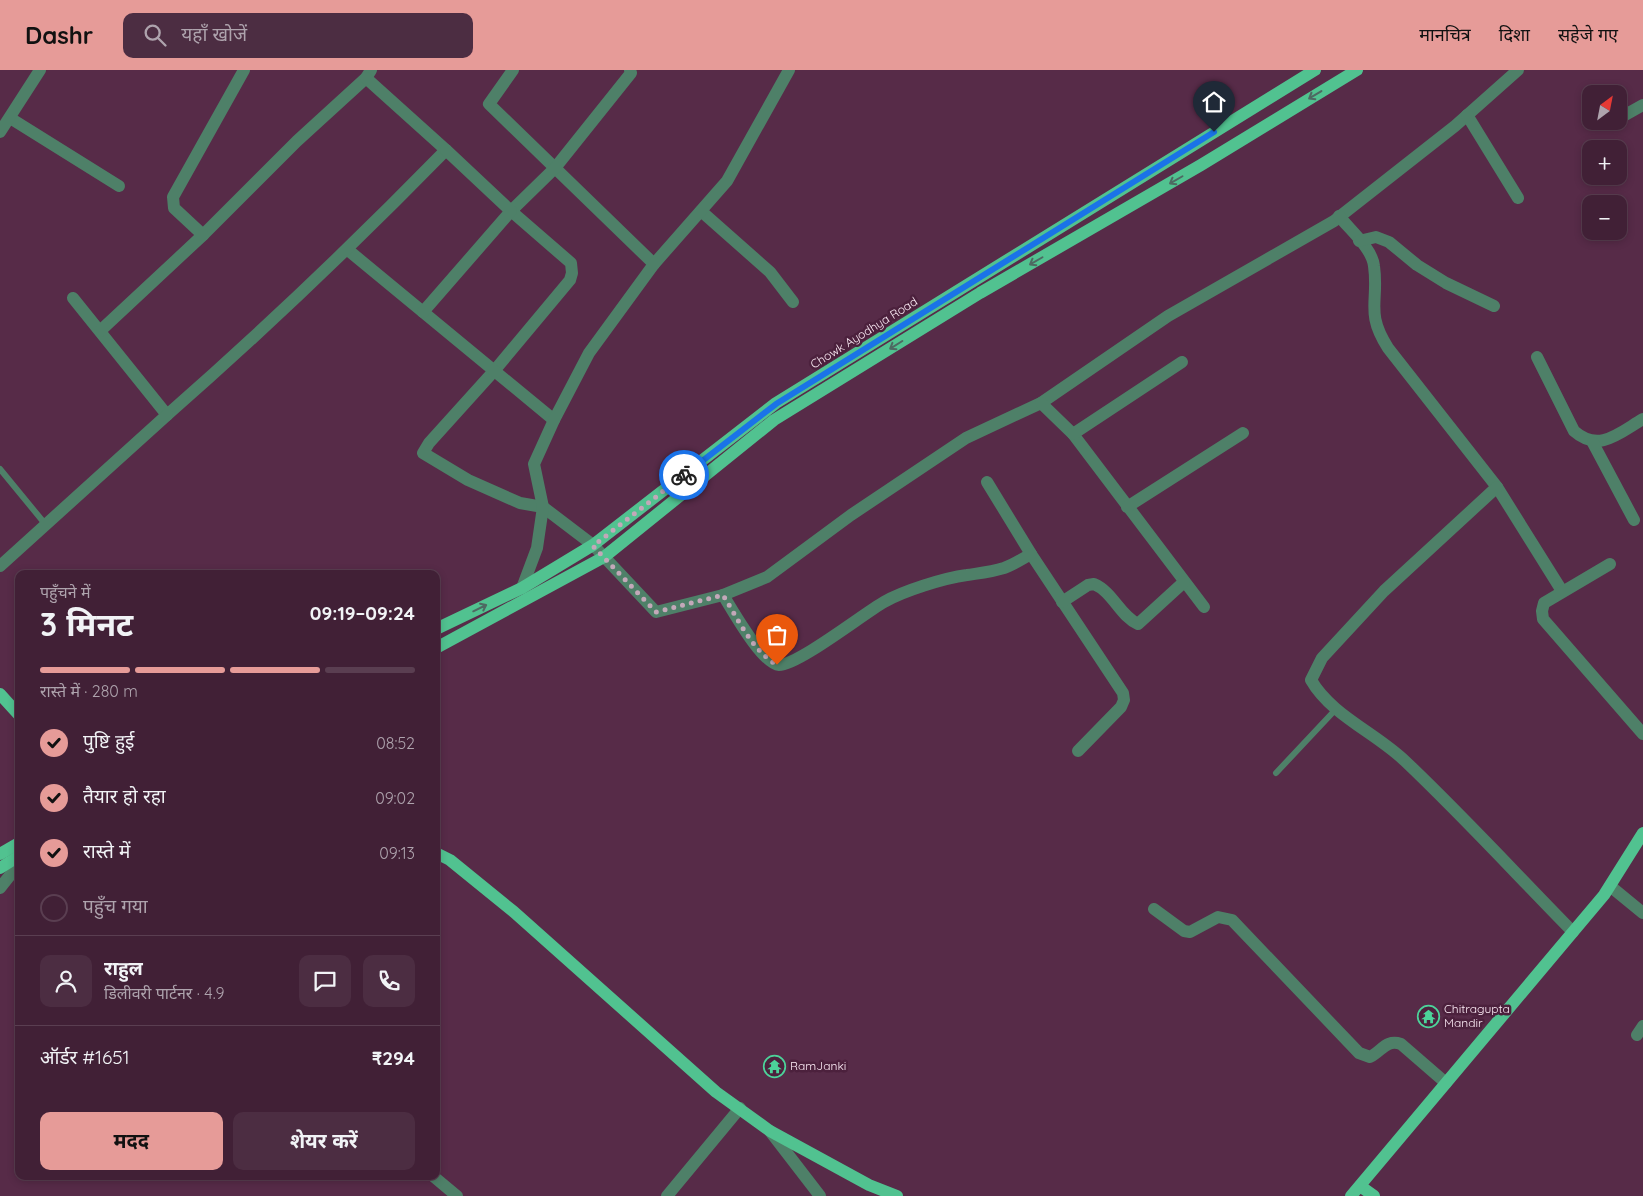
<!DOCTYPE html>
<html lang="hi">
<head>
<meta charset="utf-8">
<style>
	:root { --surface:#412036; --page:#4c2d42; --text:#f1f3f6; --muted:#aea3ad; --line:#5a3e51; --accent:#e69b98 }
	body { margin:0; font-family:Quicksand,"Noto Sans Devanagari",sans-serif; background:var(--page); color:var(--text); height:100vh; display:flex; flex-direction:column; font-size:19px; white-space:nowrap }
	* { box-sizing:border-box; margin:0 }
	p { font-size:16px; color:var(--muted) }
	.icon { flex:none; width:28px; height:28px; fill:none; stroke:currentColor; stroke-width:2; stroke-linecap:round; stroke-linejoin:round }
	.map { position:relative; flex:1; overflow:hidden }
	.side { position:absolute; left:15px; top:500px; width:425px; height:610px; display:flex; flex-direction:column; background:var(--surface); border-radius:10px; box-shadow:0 2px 8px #0003,0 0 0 1px var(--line) }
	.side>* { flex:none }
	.needle { width:32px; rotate:32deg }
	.controls { position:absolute; left:1582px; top:15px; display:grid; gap:10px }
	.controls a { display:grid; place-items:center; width:45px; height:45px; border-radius:10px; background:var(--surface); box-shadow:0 2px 8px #0003,0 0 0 1px var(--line); font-size:25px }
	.pin { position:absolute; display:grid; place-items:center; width:42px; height:42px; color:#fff; margin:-51px -21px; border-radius:50% 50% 50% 0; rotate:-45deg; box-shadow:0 0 5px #0007 }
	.pin .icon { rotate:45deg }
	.courier { position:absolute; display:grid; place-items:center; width:50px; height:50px; margin:-25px; border:4px solid #1a73e8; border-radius:50%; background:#fff; color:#222; box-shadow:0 1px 6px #0007 }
	.headline em { font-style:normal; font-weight:700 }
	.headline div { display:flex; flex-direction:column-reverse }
	.headline { display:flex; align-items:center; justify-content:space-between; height:85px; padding:0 25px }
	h1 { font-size:32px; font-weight:700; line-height:38px }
	.bar { display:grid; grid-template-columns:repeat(4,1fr); gap:8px 5px; align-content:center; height:60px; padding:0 25px }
	.bar i { height:6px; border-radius:4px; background:var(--line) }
	.bar .selected { background:var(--accent) }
	.bar p { grid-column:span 4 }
	.line { display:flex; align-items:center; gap:12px; padding:0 25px; border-top:1px solid var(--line) }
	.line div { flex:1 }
	.round { display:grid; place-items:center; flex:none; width:52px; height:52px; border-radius:10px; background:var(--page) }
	ol { padding:0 25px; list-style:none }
	li { display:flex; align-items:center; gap:15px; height:55px }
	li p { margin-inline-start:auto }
	li .icon { padding:5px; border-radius:50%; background:var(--accent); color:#111; stroke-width:4 }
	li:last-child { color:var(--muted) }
	li i { width:28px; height:28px; border:2px solid var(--line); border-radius:50% }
	.cta { display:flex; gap:10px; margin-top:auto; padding:10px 25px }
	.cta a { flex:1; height:58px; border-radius:10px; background:var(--accent); color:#111; font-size:20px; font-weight:700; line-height:58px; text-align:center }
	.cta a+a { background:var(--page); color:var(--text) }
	header { display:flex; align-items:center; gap:30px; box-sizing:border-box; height:70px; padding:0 25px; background:var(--accent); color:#111 }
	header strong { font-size:24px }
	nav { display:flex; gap:28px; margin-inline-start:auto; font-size:18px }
	.search { width:350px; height:45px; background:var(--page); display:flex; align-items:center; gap:12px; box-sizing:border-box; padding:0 18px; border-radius:10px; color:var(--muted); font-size:19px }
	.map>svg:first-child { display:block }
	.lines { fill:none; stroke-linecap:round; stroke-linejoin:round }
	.service { stroke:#4e8068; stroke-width:6 }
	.minor { stroke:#4e8068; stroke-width:12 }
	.tertiary { stroke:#4e8068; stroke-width:12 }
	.primary { stroke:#51c290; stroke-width:12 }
	.oneway { stroke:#4e6962 }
	.done { stroke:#c3a8b9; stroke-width:5; stroke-dasharray:0 9 }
	.route { stroke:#1a73e8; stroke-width:6 }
	.labels { text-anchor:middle; stroke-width:5; stroke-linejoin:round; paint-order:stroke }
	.street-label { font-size:12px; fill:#fdecf6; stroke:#4c213d }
	.poi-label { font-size:12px; fill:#fdecf6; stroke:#4c213d; text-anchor:start }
</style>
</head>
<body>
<header>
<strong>Dashr</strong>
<div class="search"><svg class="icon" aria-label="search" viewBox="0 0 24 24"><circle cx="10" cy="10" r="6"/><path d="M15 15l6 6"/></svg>यहाँ खोजें</div>
<nav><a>मानचित्र</a><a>दिशा</a><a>सहेजे गए</a></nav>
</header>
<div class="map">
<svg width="1643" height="1126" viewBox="0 0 1643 1126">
	<rect width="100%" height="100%" fill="#572b48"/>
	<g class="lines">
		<!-- service -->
		<g class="service">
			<polyline points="0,399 46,455"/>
			<polyline points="1276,703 1337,638"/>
		</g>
		<!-- minor -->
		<g class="minor">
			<polyline points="244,0 173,127 174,138 203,165 297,71 366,8 371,0"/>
			<polyline points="513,0 489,34 654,194"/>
			<polyline points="630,0 631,3 555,98 511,141 571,193 572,203 570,210 494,301 429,373 423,383 468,410 520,433 543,437 593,475 656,542 723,525 767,507 851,445 966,368 1041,333 1168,246 1334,151 1455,56 1518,0"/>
			<polyline points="1467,45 1518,128"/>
			<polyline points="1625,45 1643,35"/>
			<polyline points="10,48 119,116"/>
			<polyline points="0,62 40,0"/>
			<polyline points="701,141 770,202 793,232"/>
			<path d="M1339,146C1350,160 1372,178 1374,196C1379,232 1365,242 1388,278L1497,417L1562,521"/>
			<polyline points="1359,171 1376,167 1389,172 1417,195 1446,213 1494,236"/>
			<polyline points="348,180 554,350"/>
			<path d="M73,228L167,345C264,260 356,172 446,80L366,8"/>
			<polyline points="423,242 511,141 446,80"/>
			<polyline points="100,261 203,165"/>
			<path d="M1537,287L1574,361C1599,383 1619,363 1643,349"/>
			<polyline points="1041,333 1073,364 1204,537"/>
			<polyline points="1073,364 1182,292"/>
			<polyline points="1593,373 1634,450"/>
			<polyline points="987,412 1031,484 1123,623 1124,630 1121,637 1078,681"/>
			<path d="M1497,417L1384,521L1322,588L1311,610C1331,645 1376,663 1405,691C1463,746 1517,805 1573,862"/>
			<polyline points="1127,437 1243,363"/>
			<polyline points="1610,494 1544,533 1542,541 1543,549 1643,664"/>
			<polyline points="0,496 167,345"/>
			<path d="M723,525C732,539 762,594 779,595C798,595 863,544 884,532C903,521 944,508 967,505C980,503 991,502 1004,498C1013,495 1022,489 1031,484"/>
			<path d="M1062,532L1088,515L1094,514C1113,522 1120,546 1138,554L1184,512"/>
			<polyline points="1610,816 1643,843"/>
			<path d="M1154,839L1184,861L1190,862L1218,847L1232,850L1359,983L1370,987C1382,981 1386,969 1401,974L1446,1013"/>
			<polyline points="1637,965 1643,956"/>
			<polyline points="770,1061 820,1126"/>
			<polyline points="433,1106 457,1126"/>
			<polyline points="667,1126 740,1038"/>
		</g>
		<!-- tertiary -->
		<g class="tertiary">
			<polyline points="522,518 537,478 543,437 534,394 554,350 589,283 654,194 727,111 789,0"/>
			<polyline points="0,818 19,794"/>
		</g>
		<!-- primary -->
		<g class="primary">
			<polyline points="436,559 522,518 593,475 776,333 1315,0"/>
			<polyline points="436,578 604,487 774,350 980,223 1201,95 1357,0"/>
			<polyline points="0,624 19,645"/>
			<polyline points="436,783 450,790 514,842 716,1022 770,1061 869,1115 897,1126"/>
			<polyline points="0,784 19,773"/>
			<polyline points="0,798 19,786"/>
			<polyline points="1360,1116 1374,1126"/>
			<polyline points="1351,1126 1604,825 1643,763"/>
		</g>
	</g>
	<!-- one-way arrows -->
	<defs><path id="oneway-shaft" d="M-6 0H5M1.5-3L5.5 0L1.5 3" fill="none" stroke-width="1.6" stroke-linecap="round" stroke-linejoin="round" transform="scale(1.25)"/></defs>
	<g class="oneway">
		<use href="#oneway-shaft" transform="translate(1315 25) rotate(149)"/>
		<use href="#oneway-shaft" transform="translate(1176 110) rotate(150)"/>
		<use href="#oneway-shaft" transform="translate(1036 191) rotate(150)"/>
		<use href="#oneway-shaft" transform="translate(896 275) rotate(148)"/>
		<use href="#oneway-shaft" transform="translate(480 538) rotate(-26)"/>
	</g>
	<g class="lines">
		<!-- done -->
		<path class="done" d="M684,405L593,476L656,542L723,525C738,549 752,580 777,595"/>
		<!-- route -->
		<polyline class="route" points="684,405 776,334 1214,62"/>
	</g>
	<!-- icons -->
	<defs>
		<symbol id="temple-ring" viewBox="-11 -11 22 22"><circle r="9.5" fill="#4c213d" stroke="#4cd39a" stroke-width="1.5"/><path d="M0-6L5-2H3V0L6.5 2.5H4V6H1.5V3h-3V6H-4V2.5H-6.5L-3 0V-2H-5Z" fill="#4cd39a"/></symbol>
	</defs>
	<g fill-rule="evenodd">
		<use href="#temple-ring" x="1416" y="934" width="25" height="25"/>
		<use href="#temple-ring" x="762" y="984" width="25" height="25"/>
	</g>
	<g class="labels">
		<!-- street labels -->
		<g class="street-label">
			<text transform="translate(864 263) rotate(-32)" y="4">Chowk Ayodhya Road</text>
		</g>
		<!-- poi labels -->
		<g class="poi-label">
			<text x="1444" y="943">Chitragupta<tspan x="1444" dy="14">Mandir</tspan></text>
			<text x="790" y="1000">RamJanki</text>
		</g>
	</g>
</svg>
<div class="controls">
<a><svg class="needle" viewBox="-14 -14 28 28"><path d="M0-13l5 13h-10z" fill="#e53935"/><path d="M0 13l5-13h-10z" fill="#aea3ad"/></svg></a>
<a>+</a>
<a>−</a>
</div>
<div class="pin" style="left:777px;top:595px;background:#ea580c"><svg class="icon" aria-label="bag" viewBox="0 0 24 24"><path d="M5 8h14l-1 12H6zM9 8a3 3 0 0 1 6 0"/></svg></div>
<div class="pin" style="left:1214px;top:62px;background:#1f2937"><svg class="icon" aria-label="home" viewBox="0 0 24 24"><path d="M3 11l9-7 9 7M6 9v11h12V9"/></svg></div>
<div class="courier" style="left:684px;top:405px"><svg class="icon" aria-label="bike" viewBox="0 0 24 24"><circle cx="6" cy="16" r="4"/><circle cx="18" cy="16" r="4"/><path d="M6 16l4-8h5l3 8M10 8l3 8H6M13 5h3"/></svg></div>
<section class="side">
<div class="headline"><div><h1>3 मिनट</h1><p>पहुँचने में</p></div><em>09:19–09:24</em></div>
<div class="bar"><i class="selected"></i><i class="selected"></i><i class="selected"></i><i></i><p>रास्ते में · 280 m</p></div>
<ol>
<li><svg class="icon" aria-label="check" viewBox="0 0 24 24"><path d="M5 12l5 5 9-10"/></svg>पुष्टि हुई<p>08:52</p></li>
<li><svg class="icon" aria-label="check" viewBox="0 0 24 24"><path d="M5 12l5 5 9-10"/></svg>तैयार हो रहा<p>09:02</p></li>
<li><svg class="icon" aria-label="check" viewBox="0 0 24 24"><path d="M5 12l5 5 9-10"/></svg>रास्ते में<p>09:13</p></li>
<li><i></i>पहुँच गया</li>
</ol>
<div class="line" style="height:90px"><a class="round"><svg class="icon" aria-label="person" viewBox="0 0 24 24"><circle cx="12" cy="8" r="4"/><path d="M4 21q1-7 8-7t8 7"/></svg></a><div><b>राहुल</b><p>डिलीवरी पार्टनर · 4.9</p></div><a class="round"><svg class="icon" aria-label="chat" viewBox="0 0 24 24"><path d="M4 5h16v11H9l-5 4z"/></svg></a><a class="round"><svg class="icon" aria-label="phone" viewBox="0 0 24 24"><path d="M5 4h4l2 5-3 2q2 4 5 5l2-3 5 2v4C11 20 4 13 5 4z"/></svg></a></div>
<div class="line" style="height:65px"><div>ऑर्डर #1651</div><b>₹294</b></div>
<div class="cta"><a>मदद</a><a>शेयर करें</a></div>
</section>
</div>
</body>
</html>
